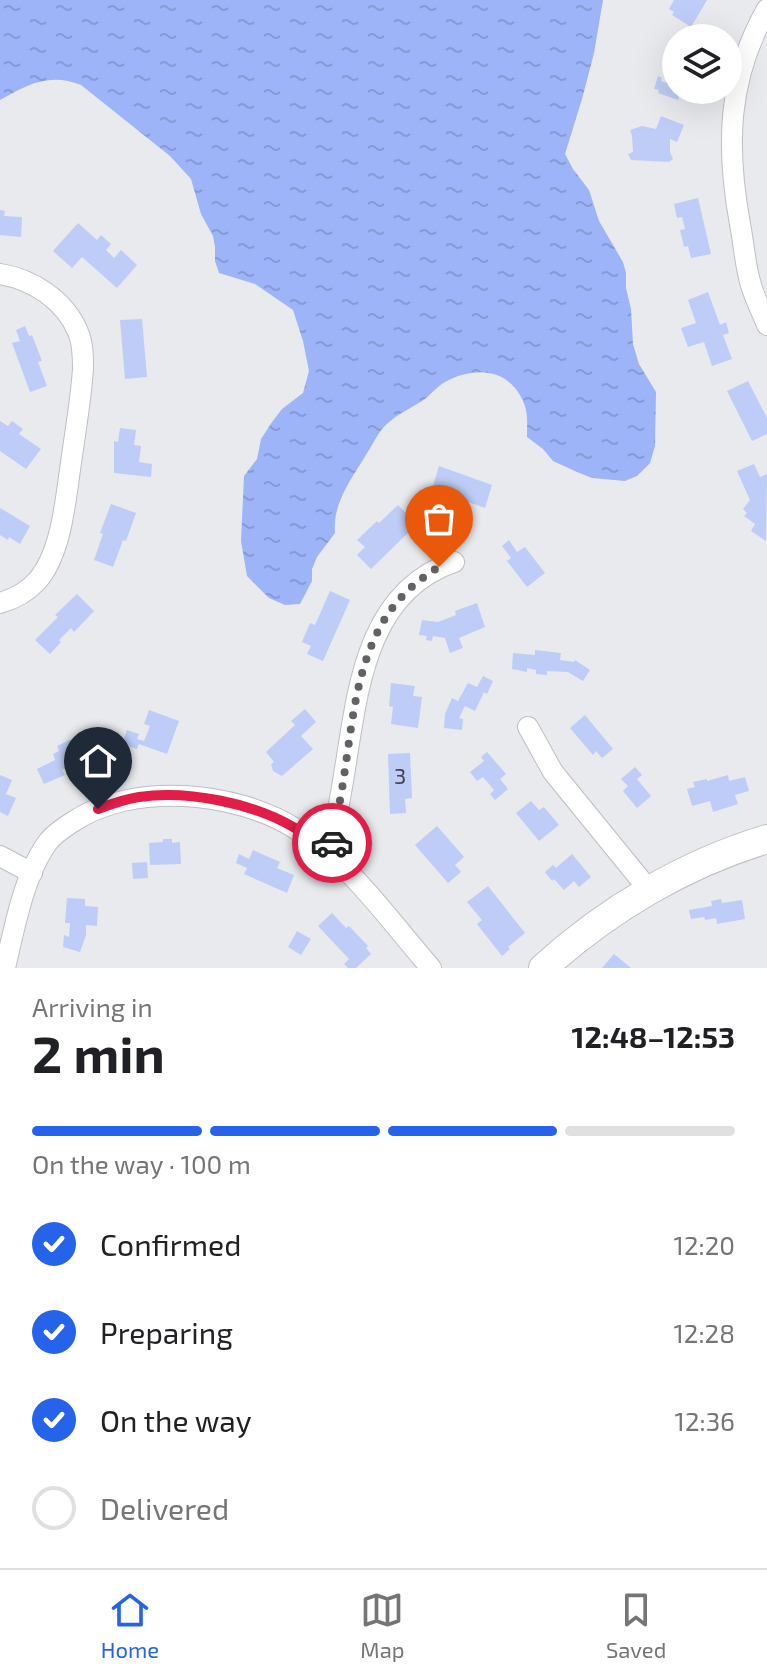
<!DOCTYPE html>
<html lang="en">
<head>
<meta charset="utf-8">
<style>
	:root { --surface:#fff; --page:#f6f6f6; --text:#202124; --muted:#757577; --line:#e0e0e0; --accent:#2563eb }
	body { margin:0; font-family:"Exo 2",sans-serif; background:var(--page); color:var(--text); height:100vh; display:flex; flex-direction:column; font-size:30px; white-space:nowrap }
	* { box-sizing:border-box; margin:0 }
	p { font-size:26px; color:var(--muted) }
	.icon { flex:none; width:44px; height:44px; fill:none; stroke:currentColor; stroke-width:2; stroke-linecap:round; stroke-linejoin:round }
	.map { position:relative; height:968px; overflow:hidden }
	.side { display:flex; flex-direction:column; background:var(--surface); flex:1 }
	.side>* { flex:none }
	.fabs { position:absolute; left:662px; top:24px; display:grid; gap:16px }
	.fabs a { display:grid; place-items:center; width:80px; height:80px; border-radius:50%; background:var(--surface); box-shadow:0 8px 32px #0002; font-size:40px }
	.pin { position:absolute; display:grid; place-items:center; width:68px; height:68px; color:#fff; margin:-82px -34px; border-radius:50% 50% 50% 0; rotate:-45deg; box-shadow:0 0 8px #0007 }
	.pin .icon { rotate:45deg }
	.courier { position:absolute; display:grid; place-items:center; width:80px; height:80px; margin:-40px; border:6px solid #e11d48; border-radius:50%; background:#fff; color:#222; box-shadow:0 2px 10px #0007 }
	.summary em { font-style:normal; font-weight:700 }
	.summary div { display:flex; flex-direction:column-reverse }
	.summary { display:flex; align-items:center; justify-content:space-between; height:136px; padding:0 32px }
	h1 { font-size:52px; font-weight:700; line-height:60px }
	.bar { display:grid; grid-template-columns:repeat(4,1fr); gap:12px 8px; align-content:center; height:96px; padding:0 32px }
	.bar i { height:10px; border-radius:6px; background:var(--line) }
	.bar .selected { background:var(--accent) }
	.bar p { grid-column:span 4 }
	ol { padding:0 32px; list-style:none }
	li { display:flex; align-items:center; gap:24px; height:88px }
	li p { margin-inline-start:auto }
	li .icon { padding:8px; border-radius:50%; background:var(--accent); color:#fff; stroke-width:4 }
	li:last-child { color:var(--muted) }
	li i { width:44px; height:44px; border:4px solid var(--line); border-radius:50% }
	.menu { display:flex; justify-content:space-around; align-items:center; height:112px; border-top:2px solid var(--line); background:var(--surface); font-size:22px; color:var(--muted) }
	.menu a { display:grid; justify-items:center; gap:4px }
	.menu .selected { color:var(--accent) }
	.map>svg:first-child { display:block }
	.water { fill:url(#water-ripples) }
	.building { fill:#becdf7 }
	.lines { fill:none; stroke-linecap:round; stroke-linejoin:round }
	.minor-casing { stroke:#bdbfc2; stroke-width:22 }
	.secondary-casing { stroke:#bdbfc2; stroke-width:30 }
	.minor { stroke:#fff; stroke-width:20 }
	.secondary { stroke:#fff; stroke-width:28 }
	.done { stroke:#616264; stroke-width:8; stroke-dasharray:0 14.4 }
	.route { stroke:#e11d48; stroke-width:10 }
	.labels { text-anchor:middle; stroke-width:6; stroke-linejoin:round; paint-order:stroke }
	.number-label { font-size:22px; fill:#424551 }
</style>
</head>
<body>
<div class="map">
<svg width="767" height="968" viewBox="0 0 767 968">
	<defs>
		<pattern id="water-ripples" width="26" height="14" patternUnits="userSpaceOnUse" patternTransform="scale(2)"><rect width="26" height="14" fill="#9db4f9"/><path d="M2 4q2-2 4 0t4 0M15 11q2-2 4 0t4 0" fill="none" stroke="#869ad5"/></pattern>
	</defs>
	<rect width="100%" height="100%" fill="#e8eaed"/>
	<!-- water -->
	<path class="water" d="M0,0H603L594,53L582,99L565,154L573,169L589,190L599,221L623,262L626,273V288L631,309L633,344L639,364L656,392L655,446L650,463L637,476L625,481L592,478L577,472L553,461L543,449L527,437C527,427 528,416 525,406C512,369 477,365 445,382C436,387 430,396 422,401C408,410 393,416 382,429C376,437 371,447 366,455C352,478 332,504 335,533L317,557L312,569V581L300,604L285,605L269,598L247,576L241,541L244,476L257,459L261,439L272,422L282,409L303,393L309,371L303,341L293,310L255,284L219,273L215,261V247L213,236L201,214L191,179L170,156L81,85C50,72 26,85 0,100Z"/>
	<!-- building -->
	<g class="building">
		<polygon points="674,0 707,0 691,27 672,15 674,12 669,9"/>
		<polygon points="676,58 676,90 682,90 678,100 658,93 659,90 654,89 658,76 662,78 661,81 666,83 667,79 665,78 671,62 674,63"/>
		<polygon points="661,116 684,125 677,142 670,139 670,152 673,159 669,162 631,160 628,154 633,152 632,136 630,130 642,126 656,129"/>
		<polygon points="698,198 711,254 691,258 688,246 684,247 680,230 685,229 682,217 677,218 674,204"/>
		<polygon points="0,210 5,211 4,216 22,217 21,237 0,235"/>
		<polygon points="78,223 97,240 101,235 111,244 106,250 114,258 121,250 137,265 117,288 82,257 72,268 53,251"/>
		<polygon points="708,292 720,325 726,322 729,333 723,335 732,359 712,366 704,342 688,347 681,328 696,323 688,300"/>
		<polygon points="142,319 147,377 125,379 120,320"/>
		<polygon points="25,326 29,336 32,335 42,361 38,362 47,386 30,392 12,343 20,341 16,330"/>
		<polygon points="748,381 767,418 767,434 752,441 727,391"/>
		<polygon points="0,421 8,426 12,421 23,429 19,434 41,449 26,469 0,451"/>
		<polygon points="120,428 136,430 134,445 141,446 139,462 152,464 151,477 114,473 114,441 118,442"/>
		<polygon points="754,464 760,477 767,474 766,541 751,531 755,524 744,516 747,513 743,509 750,500 737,471"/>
		<polygon points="439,466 492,485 485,508 432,489"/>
		<polygon points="111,504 136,513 126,541 123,540 113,567 94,560 103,534 100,533"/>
		<polygon points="398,505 417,524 371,569 357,555 365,547 357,540 377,521 379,523"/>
		<polygon points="0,508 30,526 20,544 9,537 8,540 0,535"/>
		<polygon points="509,540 517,552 525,547 545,573 527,587 507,561 511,558 502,546"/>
		<polygon points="330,591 350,600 323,661 307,654 311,646 302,642 310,623 315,625"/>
		<polygon points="77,594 94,611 74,632 71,628 59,640 61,642 50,654 35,640 58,617 55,615"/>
		<polygon points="477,603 485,627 459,638 463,648 450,653 445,638 433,636 432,641 426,640 427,636 419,635 422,620 438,622 456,615 455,611"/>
		<polygon points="535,650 561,653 560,660 574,662 575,660 590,670 583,681 568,672 547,671 547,675 536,674 536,670 527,668 527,672 512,669 513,653 535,655"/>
		<polygon points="483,676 493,681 487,694 484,692 475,711 465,706 459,718 463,719 462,730 444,728 445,714 452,698 458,701 468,683 477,687"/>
		<polygon points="391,683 415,686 413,696 422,697 418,728 391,724 393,707 389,706"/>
		<polygon points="305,709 316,722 301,736 313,749 282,776 273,771 271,764 274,762 266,752 295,725 291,721"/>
		<polygon points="149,710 179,721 167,754 139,744 137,749 122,744 127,730 139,734 137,739 144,741 150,726 144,724"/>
		<polygon points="585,715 613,749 602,758 596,751 593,755 570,728"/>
		<polygon points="74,738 86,764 70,770 69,767 62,770 65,775 44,784 37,769 55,760 53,754 59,751 57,746"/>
		<polygon points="487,752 506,774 500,779 508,789 495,800 490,794 494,790 483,777 477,781 470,772 484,761 481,757"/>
		<polygon points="410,753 412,798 405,799 406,813 390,814 388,754"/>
		<polygon points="635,767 642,775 637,779 651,796 637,808 623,791 628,786 621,779"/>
		<polygon points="0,775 12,780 6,794 16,798 8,816 0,812"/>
		<polygon points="728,775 729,781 745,777 749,791 735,795 738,804 713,812 710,801 692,806 687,789 695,787 693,782 707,779 707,781"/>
		<polygon points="531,801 539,810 544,807 559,825 539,841 516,813"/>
		<polygon points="437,826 464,857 455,865 461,872 448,883 415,845"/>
		<polygon points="163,839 172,839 172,843 180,842 181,864 150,865 149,843 163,842"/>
		<polygon points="253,850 280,862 277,868 294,875 287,893 244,874 247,868 236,863 239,854 249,859"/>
		<polygon points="572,854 591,877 579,887 574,881 564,890 554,879 552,881 545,872 553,865 556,868"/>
		<polygon points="147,862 148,878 133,879 132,863"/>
		<polygon points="488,886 525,933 508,947 510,949 502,956 477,924 482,920 467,902"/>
		<polygon points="67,898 85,899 85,906 98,907 97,926 86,925 86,935 80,952 63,947 64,935 69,937 70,923 65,923"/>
		<polygon points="721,899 722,903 742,900 745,919 717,924 716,918 705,920 704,917 691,919 689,910 712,906 711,901"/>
		<polygon points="332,913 346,928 349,926 368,946 366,948 371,954 356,968 348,968 344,964 349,959 318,926"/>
		<polygon points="297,931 311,939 301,955 288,947"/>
		<polygon points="614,954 631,968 602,968"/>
	</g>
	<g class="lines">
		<defs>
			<g id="minor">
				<path d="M767,9C727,79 726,147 740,224C744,244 745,266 751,285C755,299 762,312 767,325"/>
				<path d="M0,274C32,279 65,300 78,332C83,343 83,357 83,369C81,398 76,427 72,456C66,493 63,552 37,581C27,592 14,599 0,603"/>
				<polyline points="528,727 553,772 649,890"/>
				<path d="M329,855C334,830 339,806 343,781C357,700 362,593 454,562"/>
				<polyline points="0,856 32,873"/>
				<path d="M5,968C14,930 24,874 48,842C54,834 62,829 71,823C132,781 236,791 296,829C351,864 389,920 431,968"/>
			</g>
			<path id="secondary" d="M543,968C607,910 684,864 767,839"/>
		</defs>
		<!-- minor casing -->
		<use href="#minor" class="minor-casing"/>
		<!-- secondary casing -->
		<use href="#secondary" class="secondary-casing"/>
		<!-- minor -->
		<use href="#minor" class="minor"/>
		<!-- secondary -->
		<use href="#secondary" class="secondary"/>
	</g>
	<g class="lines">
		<!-- done -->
		<path class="done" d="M332,843C336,820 341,798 344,776C352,725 356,668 383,622C397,598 416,581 439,567"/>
		<!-- route -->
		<path class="route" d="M98,809C111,804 125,799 139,797C188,790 253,803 295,828C307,836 318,846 329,855L332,843"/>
	</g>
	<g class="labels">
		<!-- number labels -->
		<g class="number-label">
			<text x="400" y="784">3</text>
		</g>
	</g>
</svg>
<div class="fabs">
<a><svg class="icon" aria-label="layers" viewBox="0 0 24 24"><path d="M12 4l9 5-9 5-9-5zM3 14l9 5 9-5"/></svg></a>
</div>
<div class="pin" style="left:439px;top:567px;background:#ea580c"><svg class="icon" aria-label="bag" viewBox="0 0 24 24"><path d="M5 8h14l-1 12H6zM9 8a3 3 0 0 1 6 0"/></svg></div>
<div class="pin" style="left:98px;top:809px;background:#1f2937"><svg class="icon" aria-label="home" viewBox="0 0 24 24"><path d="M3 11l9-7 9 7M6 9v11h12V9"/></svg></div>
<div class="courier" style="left:332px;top:843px"><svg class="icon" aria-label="car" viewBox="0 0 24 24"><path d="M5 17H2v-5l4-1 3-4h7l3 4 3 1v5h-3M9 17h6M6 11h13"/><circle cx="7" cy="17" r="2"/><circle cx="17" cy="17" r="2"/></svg></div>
</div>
<section class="side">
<div class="summary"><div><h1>2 min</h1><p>Arriving in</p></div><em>12:48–12:53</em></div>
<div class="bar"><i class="selected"></i><i class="selected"></i><i class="selected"></i><i></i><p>On the way · 100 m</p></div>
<ol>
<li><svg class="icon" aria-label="check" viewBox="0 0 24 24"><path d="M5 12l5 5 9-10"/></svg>Confirmed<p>12:20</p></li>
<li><svg class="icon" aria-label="check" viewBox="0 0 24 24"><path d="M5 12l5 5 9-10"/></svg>Preparing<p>12:28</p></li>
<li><svg class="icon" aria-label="check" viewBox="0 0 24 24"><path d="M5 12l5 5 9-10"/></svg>On the way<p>12:36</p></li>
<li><i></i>Delivered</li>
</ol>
</section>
<nav class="menu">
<a class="selected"><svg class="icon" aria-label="home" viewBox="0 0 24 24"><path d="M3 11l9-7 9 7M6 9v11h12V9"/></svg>Home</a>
<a><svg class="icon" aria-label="map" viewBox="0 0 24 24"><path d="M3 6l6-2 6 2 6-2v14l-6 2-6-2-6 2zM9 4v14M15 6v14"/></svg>Map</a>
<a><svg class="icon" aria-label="saved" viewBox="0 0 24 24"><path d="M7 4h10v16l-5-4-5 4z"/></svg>Saved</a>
</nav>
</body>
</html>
